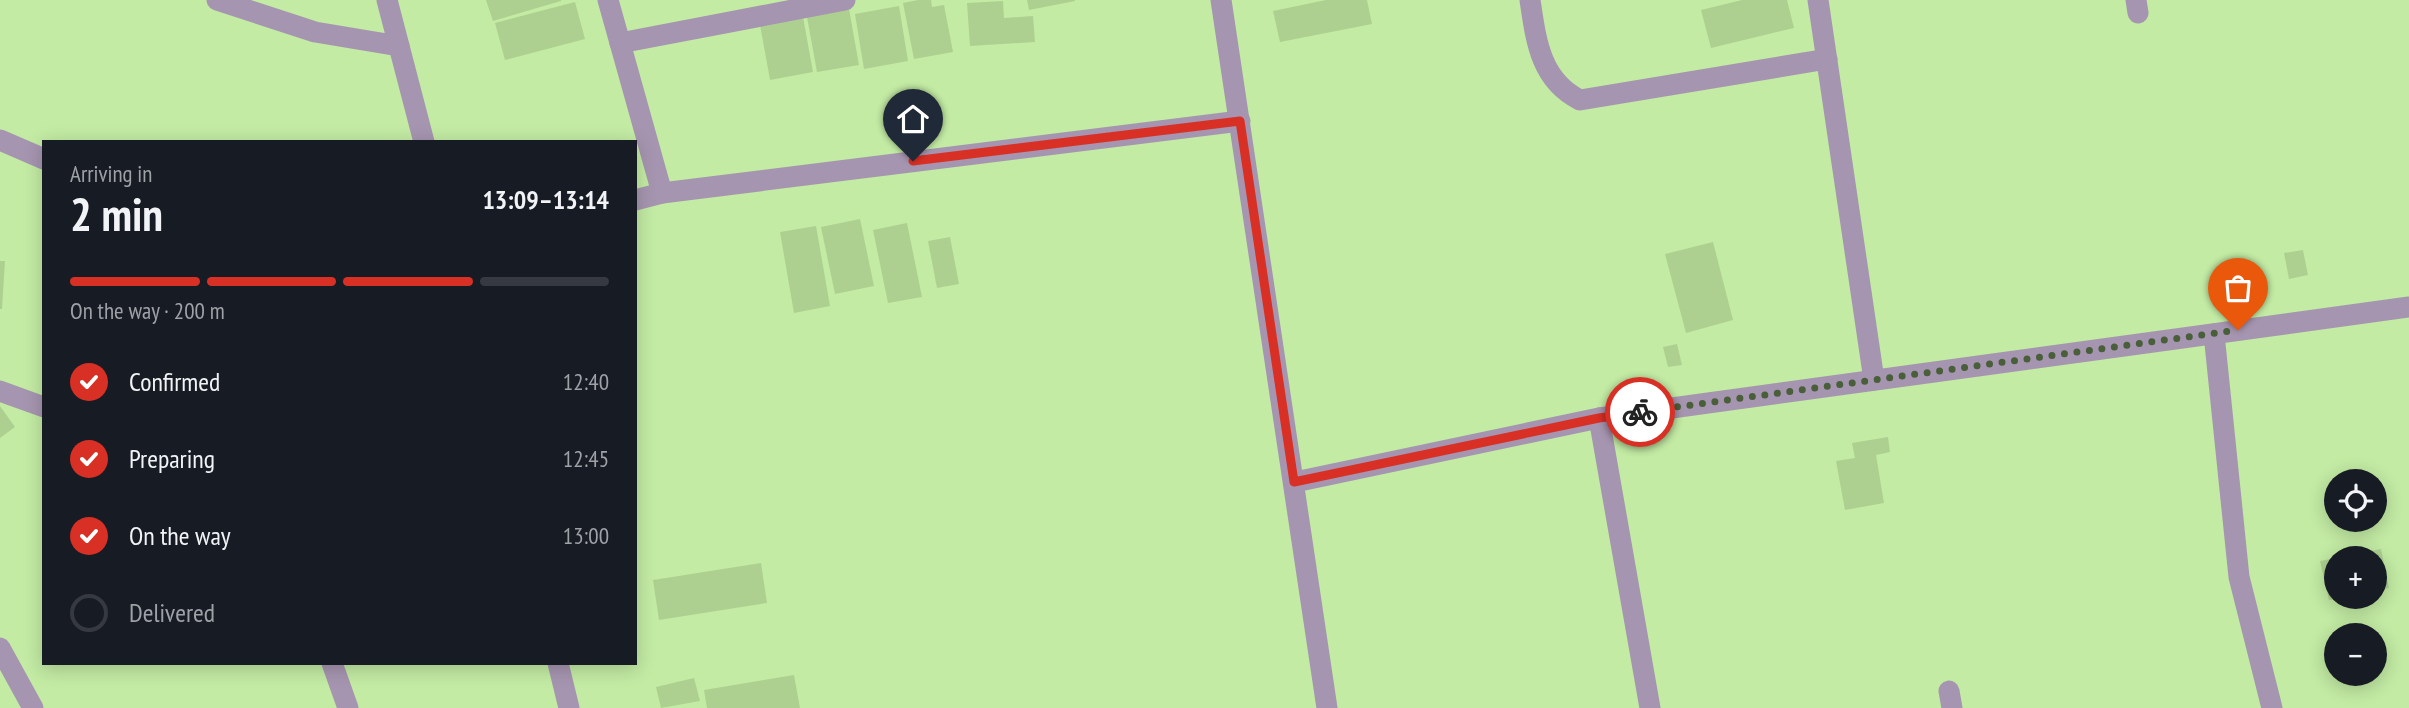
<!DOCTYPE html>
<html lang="en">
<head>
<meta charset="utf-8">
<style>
	:root { --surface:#171b24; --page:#242831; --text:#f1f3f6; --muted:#9ea1a6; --line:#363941; --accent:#d93025 }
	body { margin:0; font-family:"PT Sans Narrow",sans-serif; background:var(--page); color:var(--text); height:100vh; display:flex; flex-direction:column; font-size:26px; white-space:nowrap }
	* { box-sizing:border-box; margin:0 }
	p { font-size:23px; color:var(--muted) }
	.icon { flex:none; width:38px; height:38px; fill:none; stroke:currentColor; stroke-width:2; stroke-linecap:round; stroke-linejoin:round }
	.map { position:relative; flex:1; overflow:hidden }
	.sheet { position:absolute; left:42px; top:140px; width:595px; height:525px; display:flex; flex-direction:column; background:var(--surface); border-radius:0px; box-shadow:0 4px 18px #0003 }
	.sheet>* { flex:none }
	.controls { position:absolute; left:2324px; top:469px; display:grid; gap:14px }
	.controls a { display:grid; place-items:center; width:63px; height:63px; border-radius:50%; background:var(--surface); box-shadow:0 4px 18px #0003; font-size:35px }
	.pin { position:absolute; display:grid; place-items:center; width:60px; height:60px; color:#fff; margin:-72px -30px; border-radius:50% 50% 50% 0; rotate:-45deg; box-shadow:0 0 7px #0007 }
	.pin .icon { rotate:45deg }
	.courier { position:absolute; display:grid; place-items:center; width:70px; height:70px; margin:-35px; border:5px solid #d93025; border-radius:50%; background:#fff; color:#222; box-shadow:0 2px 9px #0007 }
	.headline em { font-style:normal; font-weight:600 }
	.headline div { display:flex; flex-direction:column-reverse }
	.headline { display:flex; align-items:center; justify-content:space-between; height:119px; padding:0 28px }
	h1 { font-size:46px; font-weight:600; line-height:52px }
	.bar { display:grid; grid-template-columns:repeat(4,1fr); gap:10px 7px; align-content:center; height:84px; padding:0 28px }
	.bar i { height:9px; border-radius:5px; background:var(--line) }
	.bar .active { background:var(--accent) }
	.bar p { grid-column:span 4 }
	ol { padding:0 28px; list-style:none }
	li { display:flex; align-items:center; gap:21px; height:77px }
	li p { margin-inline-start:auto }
	li .icon { padding:7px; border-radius:50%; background:var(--accent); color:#fff; stroke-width:4 }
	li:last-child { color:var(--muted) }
	li i { width:38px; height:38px; border:4px solid var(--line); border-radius:50% }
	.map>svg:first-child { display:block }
	.building { fill:#add090 }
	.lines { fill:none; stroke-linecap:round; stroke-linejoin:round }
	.street { stroke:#a695b0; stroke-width:21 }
	.done { stroke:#495f39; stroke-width:7; stroke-dasharray:0 12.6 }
	.route { stroke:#d93025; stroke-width:9 }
</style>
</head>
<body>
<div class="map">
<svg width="2409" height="708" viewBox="0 0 2409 708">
	<rect width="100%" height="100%" fill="#c3eba4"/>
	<!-- building -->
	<g class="building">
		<polygon points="486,0 561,0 561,1 493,21"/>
		<polygon points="918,0 931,0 932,7 944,5 953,52 914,59 903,3"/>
		<polygon points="1027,0 1075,0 1075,1 1029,10"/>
		<polygon points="1326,0 1367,0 1372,24 1280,42 1273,11"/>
		<polygon points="1742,0 1787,0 1794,28 1711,48 1701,10"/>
		<polygon points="1003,1 1004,18 1033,16 1035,42 970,46 967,3"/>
		<polygon points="575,2 585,39 505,60 495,23"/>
		<polygon points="899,6 908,61 864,69 855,14"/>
		<polygon points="849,9 859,65 817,72 807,17"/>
		<polygon points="803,17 813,72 770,80 760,25"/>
		<polygon points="860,219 874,286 835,294 821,227"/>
		<polygon points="907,223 922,297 888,303 873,230"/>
		<polygon points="816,226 830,306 794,313 780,232"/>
		<polygon points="950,237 959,284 937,288 928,241"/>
		<polygon points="1713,242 1733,320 1686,333 1665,254"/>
		<polygon points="2303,250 2308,275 2289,279 2284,253"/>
		<polygon points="0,261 5,261 2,309 0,309"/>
		<polygon points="1677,344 1682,365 1668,367 1663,347"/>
		<polygon points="0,406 15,427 0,438"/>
		<polygon points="1888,437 1890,452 1876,455 1884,503 1845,510 1836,461 1855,458 1852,443"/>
		<polygon points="2381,549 2389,588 2375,591 2375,558 2341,557"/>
		<polygon points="2336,558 2336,599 2329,600 2320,561"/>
		<polygon points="761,563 767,603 659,620 653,580"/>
		<polygon points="794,675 800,708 707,708 704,690"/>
		<polygon points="694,678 700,701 661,708 656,687"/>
	</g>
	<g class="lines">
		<!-- street -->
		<g class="street">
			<polyline points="217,0 315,32 399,46"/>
			<polyline points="387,0 424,142"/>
			<polyline points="608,0 662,193 635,200"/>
			<polyline points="1221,0 1327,708"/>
			<path d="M1530,0C1536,40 1540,80 1580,100L1827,59"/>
			<polyline points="1818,0 1874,380"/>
			<polyline points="2136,0 2138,13"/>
			<polyline points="620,43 845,0"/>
			<polyline points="0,140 44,159"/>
			<polyline points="662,193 1240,121"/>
			<polyline points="2214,334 2239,577 2272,708"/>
			<polyline points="0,391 44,407"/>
			<polyline points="1599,418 1650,708"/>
			<polyline points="1295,482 1599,418 2409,307"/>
			<polyline points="0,648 33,708"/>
			<polyline points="332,663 348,708"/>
			<polyline points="558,663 569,708"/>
			<polyline points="1949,691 1952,708"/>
		</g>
	</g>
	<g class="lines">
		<!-- done -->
		<polyline class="done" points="1640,412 2238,330"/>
		<!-- route -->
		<polyline class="route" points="913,161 1240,121 1294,482 1599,418 1640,412"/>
	</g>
</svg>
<div class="controls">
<a><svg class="icon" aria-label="locate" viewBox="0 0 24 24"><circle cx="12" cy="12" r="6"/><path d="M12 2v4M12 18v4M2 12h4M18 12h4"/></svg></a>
<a>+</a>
<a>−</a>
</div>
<div class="pin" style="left:2238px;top:330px;background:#ea580c"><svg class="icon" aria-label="bag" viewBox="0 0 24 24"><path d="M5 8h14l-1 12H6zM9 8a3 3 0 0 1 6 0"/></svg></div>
<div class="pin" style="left:913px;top:161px;background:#1f2937"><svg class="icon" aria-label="home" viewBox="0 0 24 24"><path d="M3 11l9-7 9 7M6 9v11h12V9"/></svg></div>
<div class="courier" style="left:1640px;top:412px"><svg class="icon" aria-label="bike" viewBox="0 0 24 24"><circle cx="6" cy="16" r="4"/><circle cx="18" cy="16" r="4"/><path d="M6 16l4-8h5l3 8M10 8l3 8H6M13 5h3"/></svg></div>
<section class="sheet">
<div class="headline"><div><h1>2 min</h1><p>Arriving in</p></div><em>13:09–13:14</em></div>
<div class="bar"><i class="active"></i><i class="active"></i><i class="active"></i><i></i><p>On the way · 200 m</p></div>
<ol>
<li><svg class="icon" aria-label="check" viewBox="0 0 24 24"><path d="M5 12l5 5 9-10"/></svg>Confirmed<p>12:40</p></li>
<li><svg class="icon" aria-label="check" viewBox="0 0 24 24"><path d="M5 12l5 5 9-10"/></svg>Preparing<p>12:45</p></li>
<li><svg class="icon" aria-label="check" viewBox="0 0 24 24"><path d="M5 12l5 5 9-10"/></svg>On the way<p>13:00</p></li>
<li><i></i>Delivered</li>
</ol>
</section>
</div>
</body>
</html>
